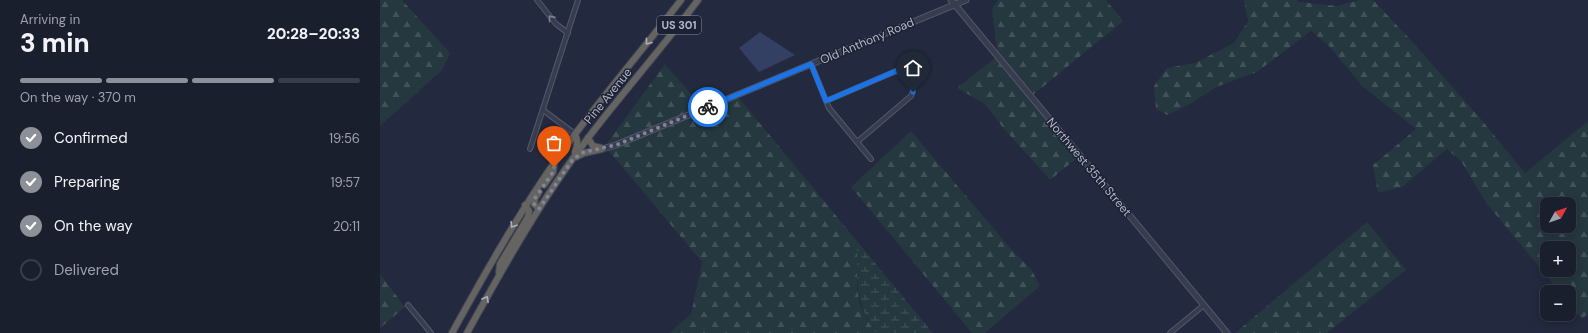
<!DOCTYPE html>
<html lang="en">
<head>
<meta charset="utf-8">
<style>
	:root { --surface:#1a1f2e; --page:#232736; --text:#f1f3f6; --muted:#9fa2aa; --line:#383d4a; --accent:#8c9099 }
	body { margin:0; font-family:"DM Sans",sans-serif; background:var(--page); color:var(--text); height:100vh; display:flex; flex-direction:column; font-size:15px; white-space:nowrap }
	* { box-sizing:border-box; margin:0 }
	p { font-size:13px; color:var(--muted) }
	.icon { flex:none; width:22px; height:22px; fill:none; stroke:currentColor; stroke-width:2; stroke-linecap:round; stroke-linejoin:round }
	.map { position:relative; flex:1; overflow:hidden }
	.drawer { display:flex; flex-direction:column; background:var(--surface); width:380px }
	.drawer>* { flex:none }
	.needle { width:26px; rotate:50deg }
	.tools { position:absolute; left:1160px; top:197px; display:grid; gap:8px }
	.tools a { display:grid; place-items:center; width:36px; height:36px; border-radius:8px; background:var(--surface); box-shadow:0 2px 10px #0003,0 0 0 1px var(--line); font-size:20px }
	.pin { position:absolute; display:grid; place-items:center; width:34px; height:34px; color:#fff; margin:-41px -17px; border-radius:50% 50% 50% 0; rotate:-45deg; box-shadow:0 0 4px #0007 }
	.pin .icon { rotate:45deg }
	.courier { position:absolute; display:grid; place-items:center; width:40px; height:40px; margin:-20px; border:3px solid #1a73e8; border-radius:50%; background:#fff; color:#222; box-shadow:0 1px 5px #0007 }
	.head em { font-style:normal; font-weight:800 }
	.head div { display:flex; flex-direction:column-reverse }
	.head { display:flex; align-items:center; justify-content:space-between; height:68px; padding:0 20px }
	h1 { font-size:26px; font-weight:800; line-height:30px }
	.bar { display:grid; grid-template-columns:repeat(4,1fr); gap:6px 4px; align-content:center; height:48px; padding:0 20px }
	.bar i { height:5px; border-radius:3px; background:var(--line) }
	.bar .current { background:var(--accent) }
	.bar p { grid-column:span 4 }
	ol { padding:0 20px; list-style:none }
	li { display:flex; align-items:center; gap:12px; height:44px }
	li p { margin-inline-start:auto }
	li .icon { padding:4px; border-radius:50%; background:var(--accent); color:#fff; stroke-width:4 }
	li:last-child { color:var(--muted) }
	li i { width:22px; height:22px; border:2px solid var(--line); border-radius:50% }
	main { display:flex; flex:1; min-height:0 }
	.map>svg:first-child { display:block }
	.forest { fill:url(#forest-firs); fill-rule:evenodd }
	.wetland { fill:url(#wetland-marsh) }
	.water { fill:#343f64 }
	.lines { fill:none; stroke-linecap:round; stroke-linejoin:round }
	.minor-casing { stroke:#525769; stroke-width:6 }
	.tertiary-casing { stroke:#525769; stroke-width:7 }
	.trunk-casing { stroke:#3f4456; stroke-width:8 }
	.minor { stroke:#373c4e; stroke-width:4 }
	.tertiary { stroke:#373c4e; stroke-width:5 }
	.trunk { stroke:#656460; stroke-width:6 }
	.oneway { stroke:#7b8092 }
	.oneway2 { stroke:#abafbe }
	.done { stroke:#818598; stroke-width:4; stroke-dasharray:0 7.2 }
	.route { stroke:#1a73e8; stroke-width:5 }
	.labels { text-anchor:middle; stroke-width:3; stroke-linejoin:round; paint-order:stroke }
	.shield { fill:#1c2133; stroke:#868a9c; stroke-width:1 }
	.shield-label { font-size:11px; font-weight:bold; fill:#b3b7c9 }
	.street-label { font-size:12px; fill:#b3b7c9; stroke:#1c2133 }
</style>
</head>
<body>
<main>
<section class="drawer">
<div class="head"><div><h1>3 min</h1><p>Arriving in</p></div><em>20:28–20:33</em></div>
<div class="bar"><i class="current"></i><i class="current"></i><i class="current"></i><i></i><p>On the way · 370 m</p></div>
<ol>
<li><svg class="icon" aria-label="check" viewBox="0 0 24 24"><path d="M5 12l5 5 9-10"/></svg>Confirmed<p>19:56</p></li>
<li><svg class="icon" aria-label="check" viewBox="0 0 24 24"><path d="M5 12l5 5 9-10"/></svg>Preparing<p>19:57</p></li>
<li><svg class="icon" aria-label="check" viewBox="0 0 24 24"><path d="M5 12l5 5 9-10"/></svg>On the way<p>20:11</p></li>
<li><i></i>Delivered</li>
</ol>
</section>
<div class="map">
<svg width="1208" height="333" viewBox="0 0 1208 333">
	<defs>
		<pattern id="forest-firs" width="22" height="20" patternUnits="userSpaceOnUse"><rect width="22" height="20" fill="#25373f"/><path d="M5 1l3.5 6h-7zM16 11l3.5 6h-7z" fill="#425259"/></pattern>
		<pattern id="wetland-marsh" width="20" height="14" patternUnits="userSpaceOnUse"><rect width="20" height="14" fill="#25373f"/><path d="M1 5h8M5 5V1M11 12h8M15 12V8" fill="none" stroke="#425259"/></pattern>
	</defs>
	<rect width="100%" height="100%" fill="#23293e"/>
	<!-- forest -->
	<g class="forest">
		<polygon points="0,0 22,0 70,53 63,69 0,126"/>
		<polygon points="618,0 726,0 743,21 653,95 617,51 612,9"/>
		<path d="M864,0H917L919,2L957,6L979,0H993L1028,37L1100,118L1145,173L1208,121V314L1202,319L1189,303V292H1180L1107,204L1081,161L1067,149L1022,187L998,193L993,165L1036,129L982,86L949,46L931,31L877,72L836,87L807,106L787,115L776,109L774,86L787,68L815,63L854,43L868,21ZM1167,204H1189V226H1167ZM1167,248H1189V270H1167Z"/>
		<polygon points="615,58 698,157 670,180 624,129 605,104 577,88"/>
		<polygon points="285,64 322,107 235,143 225,146"/>
		<polygon points="358,97 477,241 477,288 480,304 488,321 496,333 289,333 311,314 322,262 228,150"/>
		<polygon points="531,131 631,249 651,269 660,286 605,333 592,333 471,187"/>
		<polygon points="987,222 1026,270 947,333 855,333"/>
		<polygon points="0,274 25,307 0,328"/>
	</g>
	<!-- wetland -->
	<path class="wetland" d="M477,241L553,333H496C474,302 477,277 477,241Z"/>
	<!-- water -->
	<polygon class="water" points="380,32 415,55 379,72 359,48"/>
	<g class="lines">
		<defs>
			<g id="minor">
				<polyline points="157,0 176,24 188,33"/>
				<path d="M431,64L449,108L477,142L531,96C537,86 526,73 516,71L446,101"/>
				<polyline points="163,110 195,134"/>
				<polyline points="477,142 491,159"/>
				<polyline points="150,149 198,0"/>
				<polyline points="28,305 51,333"/>
				<polyline points="790,333 824,305"/>
			</g>
			<g id="tertiary">
				<polyline points="571,0 847,333"/>
				<polyline points="222,149 236,145 586,0"/>
			</g>
			<g id="trunk">
				<path d="M195,134C198,140 198,145 195,152"/>
				<polyline points="208,138 213,146 221,148"/>
				<polyline points="196,157 204,153 222,149"/>
				<polyline points="164,185 173,172 174,165"/>
				<polyline points="159,192 155,198 154,204 159,209"/>
				<polyline points="119,272 120,264 148,217 149,211 145,205"/>
				<path d="M72,333C104,275 136,218 174,163C213,107 259,55 301,0"/>
				<path d="M87,333C124,266 162,198 208,138C244,91 283,47 318,0"/>
			</g>
		</defs>
		<!-- minor casing -->
		<use href="#minor" class="minor-casing"/>
		<!-- tertiary casing -->
		<use href="#tertiary" class="tertiary-casing"/>
		<!-- trunk casing -->
		<use href="#trunk" class="trunk-casing"/>
		<!-- minor -->
		<use href="#minor" class="minor"/>
		<!-- tertiary -->
		<use href="#tertiary" class="tertiary"/>
		<!-- trunk -->
		<use href="#trunk" class="trunk"/>
	</g>
	<!-- one-way arrows -->
	<defs><path id="oneway-chevron" d="M-2-3.5L2.5 0L-2 3.5" fill="none" stroke-width="1.6" stroke-linecap="round" stroke-linejoin="round"/></defs>
	<use class="oneway" href="#oneway-chevron" transform="translate(171 18) rotate(-129)"/>
	<g class="oneway2">
		<use href="#oneway-chevron" transform="translate(268 42) rotate(128)"/>
		<use href="#oneway-chevron" transform="translate(133 225) rotate(122)"/>
		<use href="#oneway-chevron" transform="translate(106 299) rotate(-61)"/>
	</g>
	<g class="lines">
		<!-- done -->
		<polyline class="done" points="174,167 173,172 155,198 154,204 159,209 193,159 204,152 236,145 328,107"/>
		<!-- route -->
		<path class="route" d="M328,107L431,64L446,101L516,71C525,73 533,83 533,92"/>
	</g>
	<g class="labels">
		<!-- shield labels -->
		<rect class="shield" x="277" y="16" width="44" height="18" rx="3"/>
		<g class="shield-label">
			<text x="299" y="29">US 301</text>
		</g>
		<!-- street labels -->
		<g class="street-label">
			<text transform="translate(487 41) rotate(-23)" y="4">Old Anthony Road</text>
			<text transform="translate(228 96) rotate(-51)" y="4">Pine Avenue</text>
			<text transform="translate(709 167) rotate(50)" y="4">Northwest 35th Street</text>
		</g>
	</g>
</svg>
<div class="tools">
<a><svg class="needle" viewBox="-14 -14 28 28"><path d="M0-13l5 13h-10z" fill="#e53935"/><path d="M0 13l5-13h-10z" fill="#9fa2aa"/></svg></a>
<a>+</a>
<a>−</a>
</div>
<div class="pin" style="left:174px;top:167px;background:#ea580c"><svg class="icon" aria-label="bag" viewBox="0 0 24 24"><path d="M5 8h14l-1 12H6zM9 8a3 3 0 0 1 6 0"/></svg></div>
<div class="pin" style="left:533px;top:92px;background:#1f2937"><svg class="icon" aria-label="home" viewBox="0 0 24 24"><path d="M3 11l9-7 9 7M6 9v11h12V9"/></svg></div>
<div class="courier" style="left:328px;top:107px"><svg class="icon" aria-label="bike" viewBox="0 0 24 24"><circle cx="6" cy="16" r="4"/><circle cx="18" cy="16" r="4"/><path d="M6 16l4-8h5l3 8M10 8l3 8H6M13 5h3"/></svg></div>
</div>
</main>
</body>
</html>
